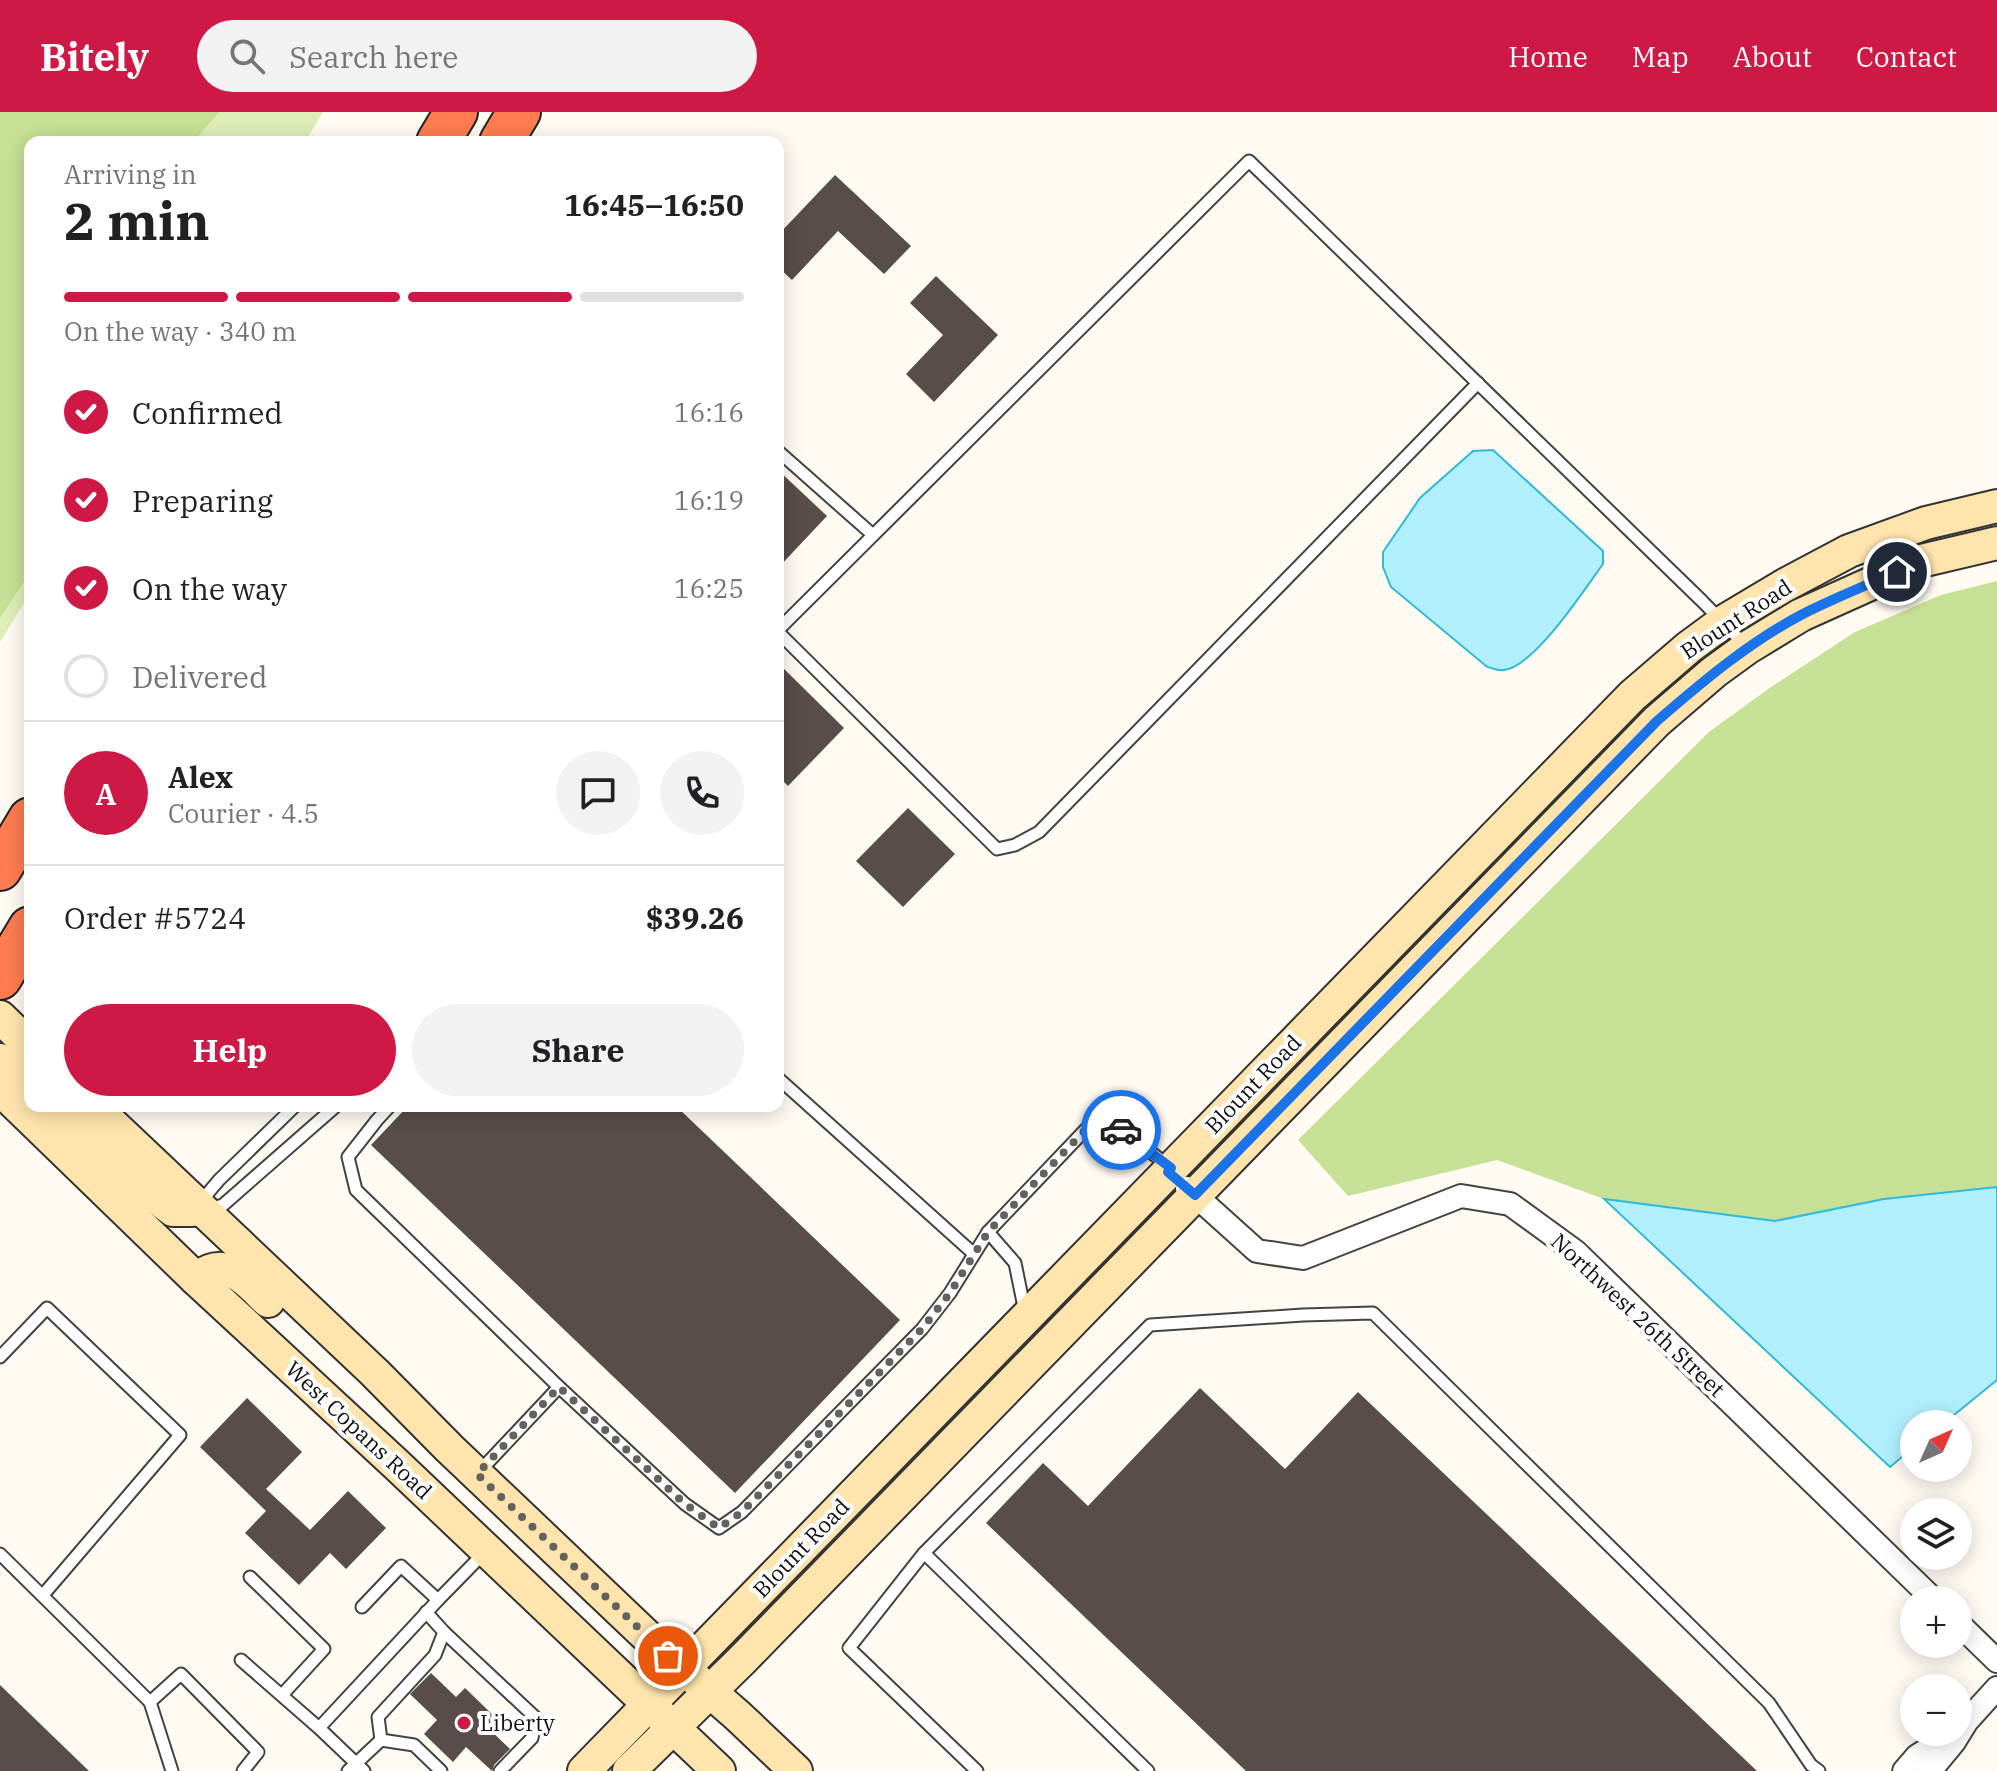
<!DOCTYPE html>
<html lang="en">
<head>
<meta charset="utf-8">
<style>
	:root { --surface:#fff; --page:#f2f2f2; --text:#202124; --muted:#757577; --line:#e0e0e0; --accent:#ce1947 }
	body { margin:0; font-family:"IBM Plex Serif",serif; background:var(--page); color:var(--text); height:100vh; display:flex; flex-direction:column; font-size:30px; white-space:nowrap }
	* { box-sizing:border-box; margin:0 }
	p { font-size:26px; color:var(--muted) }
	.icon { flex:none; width:44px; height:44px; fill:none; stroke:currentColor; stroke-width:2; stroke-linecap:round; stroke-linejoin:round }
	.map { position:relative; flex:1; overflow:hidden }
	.panel { position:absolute; left:24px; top:24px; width:760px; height:976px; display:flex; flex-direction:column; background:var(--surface); border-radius:16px; box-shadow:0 4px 20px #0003 }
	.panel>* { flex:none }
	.needle { width:52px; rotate:45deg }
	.tools { position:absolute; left:1900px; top:1298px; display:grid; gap:16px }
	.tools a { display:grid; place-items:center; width:72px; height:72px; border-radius:50%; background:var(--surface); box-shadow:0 4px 20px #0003; font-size:40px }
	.pin { position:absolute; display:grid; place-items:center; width:68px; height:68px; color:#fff; margin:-34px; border:4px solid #fff; border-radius:50%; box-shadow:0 2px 8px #0007 }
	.courier { position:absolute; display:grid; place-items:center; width:80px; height:80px; margin:-40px; border:6px solid #1a73e8; border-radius:50%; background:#fff; color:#222; box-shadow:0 2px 10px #0007 }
	.overview em { font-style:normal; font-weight:800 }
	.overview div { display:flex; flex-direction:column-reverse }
	.overview { display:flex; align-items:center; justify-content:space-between; height:136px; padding:0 40px }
	h1 { font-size:52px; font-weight:800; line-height:60px }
	.bar { display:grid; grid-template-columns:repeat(4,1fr); gap:12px 8px; align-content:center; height:96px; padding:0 40px }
	.bar i { height:10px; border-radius:6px; background:var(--line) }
	.bar .selected { background:var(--accent) }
	.bar p { grid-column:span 4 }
	.line { display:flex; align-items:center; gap:20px; padding:0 40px; border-top:2px solid var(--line) }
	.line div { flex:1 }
	.round { display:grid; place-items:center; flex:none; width:84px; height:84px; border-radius:42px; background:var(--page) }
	ol { padding:0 40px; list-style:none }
	li { display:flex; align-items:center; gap:24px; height:88px }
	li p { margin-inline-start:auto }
	li .icon { padding:8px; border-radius:50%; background:var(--accent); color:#fff; stroke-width:4 }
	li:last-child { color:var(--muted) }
	li i { width:44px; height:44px; border:4px solid var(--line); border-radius:50% }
	.primary-button { display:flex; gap:16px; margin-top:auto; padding:16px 40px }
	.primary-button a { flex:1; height:92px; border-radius:48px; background:var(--accent); color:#fff; font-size:32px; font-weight:800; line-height:92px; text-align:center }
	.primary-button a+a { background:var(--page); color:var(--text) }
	header { display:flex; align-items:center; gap:48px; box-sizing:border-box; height:112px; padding:0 40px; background:var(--accent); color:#fff }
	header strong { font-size:38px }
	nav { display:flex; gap:44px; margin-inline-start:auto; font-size:28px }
	.search { width:560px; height:72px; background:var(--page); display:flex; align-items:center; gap:20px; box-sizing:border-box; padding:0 28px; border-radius:44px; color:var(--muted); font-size:30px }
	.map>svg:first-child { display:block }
	.green { fill:#dfeeb7 }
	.forest { fill:#c6e095 }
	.water { fill:#b1effc; stroke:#31b9da; stroke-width:2 }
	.building { fill:#594d4b }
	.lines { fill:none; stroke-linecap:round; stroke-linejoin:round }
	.lane-casing { stroke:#434343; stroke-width:15 }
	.street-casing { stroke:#434343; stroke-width:26 }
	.secondary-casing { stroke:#323232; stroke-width:36 }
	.highway-casing { stroke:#212121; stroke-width:46 }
	.lane { stroke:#fff; stroke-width:11 }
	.street { stroke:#fff; stroke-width:22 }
	.secondary { stroke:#ffe5ad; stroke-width:32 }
	.highway { stroke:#ff7c50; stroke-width:42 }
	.done { stroke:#64625f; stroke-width:8; stroke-dasharray:0 14.4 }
	.route { stroke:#1a73e8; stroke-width:10 }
	.poi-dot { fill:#ce1947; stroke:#fff; stroke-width:3 }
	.labels { text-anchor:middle; stroke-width:8; stroke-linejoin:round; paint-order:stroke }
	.street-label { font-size:22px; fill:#101010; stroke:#fff }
	.poi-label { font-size:22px; fill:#101010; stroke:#fff; text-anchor:start }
</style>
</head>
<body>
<header>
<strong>Bitely</strong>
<div class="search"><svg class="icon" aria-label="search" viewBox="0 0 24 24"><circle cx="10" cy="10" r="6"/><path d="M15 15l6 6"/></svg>Search here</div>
<nav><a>Home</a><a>Map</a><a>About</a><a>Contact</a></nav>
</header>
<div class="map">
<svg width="1997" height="1659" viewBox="0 0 1997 1659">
	<rect width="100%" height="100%" fill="#fffaf2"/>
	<!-- green -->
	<polygon class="green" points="0,0 323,0 305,30 30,30 30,481 0,530"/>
	<!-- forest -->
	<g class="forest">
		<polygon points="0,0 219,0 193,30 30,30 30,460 0,506"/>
		<polygon points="1997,469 1997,1075 1905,1085 1775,1109 1604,1087 1497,1048 1348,1084 1298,1028 1709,620 1771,575 1855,520 1941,483"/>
	</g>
	<!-- water -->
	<g class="water">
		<path d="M1493,338L1603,439V452C1584,478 1535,554 1504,558C1498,559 1491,556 1486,554L1391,475L1383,455V440L1420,386L1473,339Z"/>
		<polygon points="1997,1075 1997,1268 1943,1312 1914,1312 1914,1335 1890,1355 1604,1087 1775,1109 1884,1087"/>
	</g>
	<!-- building -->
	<g class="building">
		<polygon points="835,63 911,134 884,162 838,119 792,168 778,155 778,123"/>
		<polygon points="936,164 998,223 934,290 906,262 943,223 910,191"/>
		<polygon points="778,358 827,404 778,456"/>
		<polygon points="778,551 844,616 788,674 778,664"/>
		<polygon points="908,696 955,742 903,795 856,749"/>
		<polygon points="408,994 676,994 900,1208 735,1381 371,1033"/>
		<polygon points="1200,1276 1285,1357 1358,1280 1757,1659 1246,1659 986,1411 1043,1351 1088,1394"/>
		<polygon points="247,1286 302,1340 266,1377 310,1418 348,1379 386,1416 346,1457 330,1441 299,1473 245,1421 266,1399 200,1335"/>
		<polygon points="431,1561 456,1585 465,1576 496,1606 487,1615 510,1637 494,1653 492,1659 466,1635 453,1650 424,1622 437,1608 410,1582"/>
		<polygon points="0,1573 89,1659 0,1659"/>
	</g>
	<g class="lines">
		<defs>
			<g id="lane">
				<polyline points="778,339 873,423"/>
				<polyline points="778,518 1249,49 1702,489 1746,534"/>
				<polyline points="778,520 997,737 1015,733 1039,720 1478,271"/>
				<polyline points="778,966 974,1142"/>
				<polyline points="390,994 377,1008 348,1045 356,1078 559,1275 685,1392 719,1416 742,1400 922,1217 950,1181 988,1120 1088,1015 1121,1017 1171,1056"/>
				<polyline points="204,1093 208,1081 219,1068 295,994"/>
				<polyline points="211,1096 223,1093 336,994"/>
				<polyline points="988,1120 1015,1151 1025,1200"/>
				<polyline points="0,1245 47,1196 180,1323 43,1483"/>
				<polyline points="478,1361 559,1275"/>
				<polyline points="924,1441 1150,1213 1303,1203 1373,1201 1769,1591 1811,1653 1819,1659"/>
				<polyline points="0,1442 150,1590 172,1659"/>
				<polyline points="250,1465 324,1537 282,1583"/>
				<polyline points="362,1495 401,1454 438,1488"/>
				<polyline points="444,1520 536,1606 532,1626 500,1659"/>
				<polyline points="241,1548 319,1616"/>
				<polyline points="150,1590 181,1562 258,1640 243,1659"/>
				<polyline points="381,1628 414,1633 441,1659"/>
				<polyline points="348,1659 381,1628 378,1605 435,1543 444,1520 426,1500"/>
				<polyline points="364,1659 319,1616 438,1488 484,1441"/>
				<polyline points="977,1659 849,1536 924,1441 1148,1659"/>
			</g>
			<g id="street">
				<polyline points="1187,1076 1257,1139 1303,1146 1461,1084 1510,1092 1576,1140 1934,1488"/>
				<polyline points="1958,1511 1997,1549"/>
				<polyline points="1904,1659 1917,1644 1955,1620"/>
				<polyline points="1930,1659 1954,1630 1967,1609 1997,1576"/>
			</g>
			<g id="secondary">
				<polyline points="0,905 30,934"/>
				<polyline points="0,948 30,976"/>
				<polyline points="0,977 196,1167 398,1354 719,1659"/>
				<polyline points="50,994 104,1045 173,1098 192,1098"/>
				<polyline points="93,994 375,1261 449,1336 653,1530 738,1604 796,1659"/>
				<path d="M196,1167C227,1142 247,1169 268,1189"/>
				<polyline points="584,1659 1632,584 1689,535 1723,510 1785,473 1849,439 1926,411 1997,394"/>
				<polyline points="629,1659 743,1547 1657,609 1714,560 1747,536 1801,503 1921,449 1997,431"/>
			</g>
			<g id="highway">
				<polyline points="438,30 456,0"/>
				<polyline points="501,30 519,0"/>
				<polyline points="0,757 30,707"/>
				<polyline points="0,866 30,816"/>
			</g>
		</defs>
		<!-- lane casing -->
		<use href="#lane" class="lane-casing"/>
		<!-- street casing -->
		<use href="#street" class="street-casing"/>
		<!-- secondary casing -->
		<use href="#secondary" class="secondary-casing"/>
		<!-- highway casing -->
		<use href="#highway" class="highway-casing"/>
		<!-- lane -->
		<use href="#lane" class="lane"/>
		<!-- street -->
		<use href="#street" class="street"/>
		<!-- secondary -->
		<use href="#secondary" class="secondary"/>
		<!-- highway -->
		<use href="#highway" class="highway"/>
	</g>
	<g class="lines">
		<!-- done -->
		<polyline class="done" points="668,1544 477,1362 559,1275 685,1392 719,1416 742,1400 922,1217 950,1181 988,1120 1088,1015 1121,1018"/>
		<!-- route -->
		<path class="route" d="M1121,1018L1171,1056L1168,1060L1195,1083L1657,609C1702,570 1748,531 1801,503C1832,487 1865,474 1897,460"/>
	</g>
	<!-- markers -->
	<circle class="poi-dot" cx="464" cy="1611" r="8"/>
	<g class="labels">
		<!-- street labels -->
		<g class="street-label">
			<text transform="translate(1736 507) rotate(-33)" y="8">Blount Road</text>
			<text transform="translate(1253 972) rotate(-46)" y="8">Blount Road</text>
			<text transform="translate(1638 1203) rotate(43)" y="8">Northwest 26th Street</text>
			<text transform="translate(359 1318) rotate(43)" y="8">West Copans Road</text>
			<text transform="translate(801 1436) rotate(-46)" y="8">Blount Road</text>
		</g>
		<!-- poi labels -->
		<g class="poi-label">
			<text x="480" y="1619">Liberty</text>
		</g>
	</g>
</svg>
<div class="tools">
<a><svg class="needle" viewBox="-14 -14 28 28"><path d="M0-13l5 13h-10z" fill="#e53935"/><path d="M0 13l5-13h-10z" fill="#757577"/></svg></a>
<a><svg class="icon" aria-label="layers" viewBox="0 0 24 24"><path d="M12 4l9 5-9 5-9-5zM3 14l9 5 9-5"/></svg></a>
<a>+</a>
<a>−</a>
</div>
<div class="pin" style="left:668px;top:1544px;background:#ea580c"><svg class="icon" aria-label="bag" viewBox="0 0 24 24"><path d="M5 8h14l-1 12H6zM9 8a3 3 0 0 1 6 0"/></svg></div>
<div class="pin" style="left:1897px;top:460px;background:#1f2937"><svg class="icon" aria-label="home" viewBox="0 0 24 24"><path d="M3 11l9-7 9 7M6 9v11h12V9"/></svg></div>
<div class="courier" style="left:1121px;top:1018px"><svg class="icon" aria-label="car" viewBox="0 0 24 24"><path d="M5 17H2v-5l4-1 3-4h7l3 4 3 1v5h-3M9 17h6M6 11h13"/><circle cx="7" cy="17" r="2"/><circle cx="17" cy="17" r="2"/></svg></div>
<section class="panel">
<div class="overview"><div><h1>2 min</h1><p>Arriving in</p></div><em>16:45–16:50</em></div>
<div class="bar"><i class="selected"></i><i class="selected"></i><i class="selected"></i><i></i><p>On the way · 340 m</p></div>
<ol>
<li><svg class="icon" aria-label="check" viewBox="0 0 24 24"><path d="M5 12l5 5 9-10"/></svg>Confirmed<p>16:16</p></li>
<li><svg class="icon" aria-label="check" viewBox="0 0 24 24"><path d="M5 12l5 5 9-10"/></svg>Preparing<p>16:19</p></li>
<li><svg class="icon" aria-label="check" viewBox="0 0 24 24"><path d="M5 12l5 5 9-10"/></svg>On the way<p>16:25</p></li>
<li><i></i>Delivered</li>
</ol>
<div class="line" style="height:144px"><b class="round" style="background:var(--accent);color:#fff">A</b><div><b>Alex</b><p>Courier · 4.5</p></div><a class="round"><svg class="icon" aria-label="chat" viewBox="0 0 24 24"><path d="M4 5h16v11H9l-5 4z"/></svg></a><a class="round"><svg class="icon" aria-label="phone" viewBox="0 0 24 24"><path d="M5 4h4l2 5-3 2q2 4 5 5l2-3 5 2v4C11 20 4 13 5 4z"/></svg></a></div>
<div class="line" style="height:104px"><div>Order #5724</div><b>$39.26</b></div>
<div class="primary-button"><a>Help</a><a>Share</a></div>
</section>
</div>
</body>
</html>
